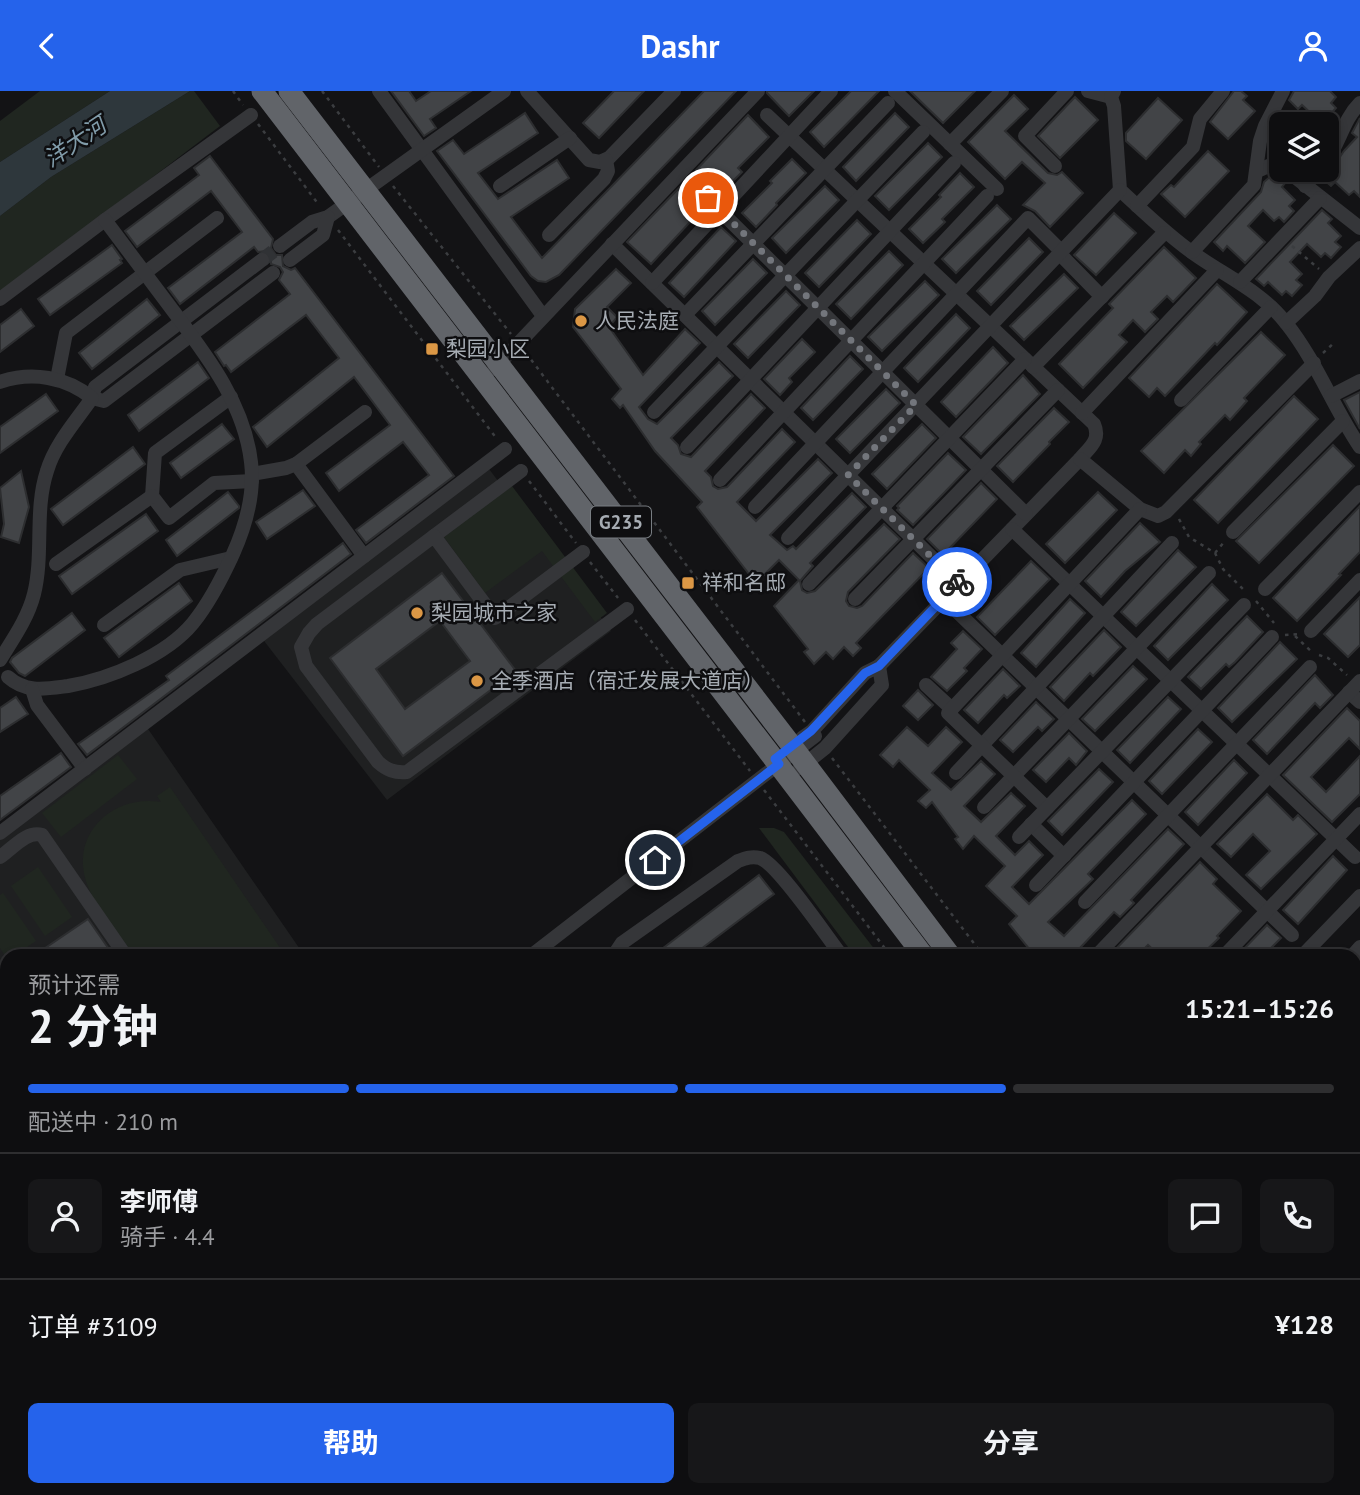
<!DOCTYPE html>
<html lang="zh">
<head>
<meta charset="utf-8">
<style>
	:root { --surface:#0e0e10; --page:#171719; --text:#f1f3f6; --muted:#9b9c9f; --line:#2e2e30; --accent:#2563eb }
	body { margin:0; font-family:"PT Sans","Noto Sans SC",sans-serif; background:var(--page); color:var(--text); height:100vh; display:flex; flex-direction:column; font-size:26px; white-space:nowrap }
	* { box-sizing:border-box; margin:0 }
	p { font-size:23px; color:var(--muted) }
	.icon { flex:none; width:38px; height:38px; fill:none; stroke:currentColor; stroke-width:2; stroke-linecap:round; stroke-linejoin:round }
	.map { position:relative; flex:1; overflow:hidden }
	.sheet { position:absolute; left:0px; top:858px; width:1362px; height:548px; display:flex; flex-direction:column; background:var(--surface); border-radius:21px 21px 0 0; box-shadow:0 4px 10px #0003,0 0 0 2px var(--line) }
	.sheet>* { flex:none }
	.fabs { position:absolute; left:1269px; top:21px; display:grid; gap:14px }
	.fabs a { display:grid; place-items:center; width:70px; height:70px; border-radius:10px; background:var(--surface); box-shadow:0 4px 10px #0003,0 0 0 2px var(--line); font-size:35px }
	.pin { position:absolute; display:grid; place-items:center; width:60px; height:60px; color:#fff; margin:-30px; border:4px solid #fff; border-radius:50%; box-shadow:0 2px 7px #0007 }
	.courier { position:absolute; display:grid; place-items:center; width:70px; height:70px; margin:-35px; border:5px solid #2563eb; border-radius:50%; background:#fff; color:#222; box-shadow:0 2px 9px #0007 }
	.overview em { font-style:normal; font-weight:700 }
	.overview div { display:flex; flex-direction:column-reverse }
	.overview { display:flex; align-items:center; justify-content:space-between; height:119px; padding:0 28px }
	h1 { font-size:46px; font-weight:700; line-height:52px }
	.bar { display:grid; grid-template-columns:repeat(4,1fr); gap:10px 7px; align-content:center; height:84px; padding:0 28px }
	.bar i { height:9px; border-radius:5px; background:var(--line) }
	.bar .selected { background:var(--accent) }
	.bar p { grid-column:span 4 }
	.line { display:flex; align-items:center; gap:18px; padding:0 28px; border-top:2px solid var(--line) }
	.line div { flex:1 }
	.round { display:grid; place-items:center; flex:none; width:74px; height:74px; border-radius:10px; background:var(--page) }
	.action { display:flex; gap:14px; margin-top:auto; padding:14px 28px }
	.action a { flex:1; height:80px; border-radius:10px; background:var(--accent); color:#fff; font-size:28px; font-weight:700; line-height:80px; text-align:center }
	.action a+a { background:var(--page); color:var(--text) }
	header { display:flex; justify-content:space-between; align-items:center; height:91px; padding:0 28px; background:var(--accent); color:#fff; font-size:32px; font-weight:700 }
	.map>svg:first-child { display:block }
	.built { fill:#1f2021 }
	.green { fill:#202620 }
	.water { fill:#2e373c }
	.building { fill:#424447; stroke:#2d2e30; stroke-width:2; fill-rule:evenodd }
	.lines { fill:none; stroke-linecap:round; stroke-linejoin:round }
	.minor-tunnel { stroke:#303235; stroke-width:14; stroke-dasharray:14 7; stroke-linecap:butt }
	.path { stroke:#3b3d40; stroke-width:2.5; stroke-dasharray:3.5 5; stroke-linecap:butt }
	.minor { stroke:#353639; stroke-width:14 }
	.major { stroke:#515358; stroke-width:18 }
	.highway { stroke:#616469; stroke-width:21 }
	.done { stroke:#73767c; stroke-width:7; stroke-dasharray:0 12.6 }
	.route { stroke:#2563eb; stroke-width:9 }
	.poi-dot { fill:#db9745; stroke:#0e0e10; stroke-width:2.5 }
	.labels { text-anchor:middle; stroke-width:5; stroke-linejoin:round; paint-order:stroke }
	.shield { fill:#0e0e10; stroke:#787d82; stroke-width:2 }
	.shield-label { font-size:19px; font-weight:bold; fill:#a6acb3 }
	.poi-label { font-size:21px; fill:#a6acb3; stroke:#0e0e10; text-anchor:start }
	.water-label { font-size:23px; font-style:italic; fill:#819caa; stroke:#0e0e10 }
</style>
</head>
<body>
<header><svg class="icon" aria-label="back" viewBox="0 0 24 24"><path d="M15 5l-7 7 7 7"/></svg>Dashr<svg class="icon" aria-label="person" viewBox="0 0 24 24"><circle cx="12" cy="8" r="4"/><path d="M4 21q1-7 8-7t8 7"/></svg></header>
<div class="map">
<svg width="1360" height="1404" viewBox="0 0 1360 1404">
	<rect width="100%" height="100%" fill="#131315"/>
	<!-- built -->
	<g class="built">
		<polygon points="486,374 611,540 387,709 261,546"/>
		<polygon points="146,635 304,864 7,864 7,1197 0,1189 0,747"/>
	</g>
	<!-- green -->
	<g class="green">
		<polygon points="40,0 110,0 0,71 0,30"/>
		<polygon points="190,0 194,0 220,35 0,202 0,125 51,86"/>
		<polygon points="512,395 607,522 595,531 542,460 485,502 444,446"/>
		<polygon points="118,664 137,688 61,746 42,722"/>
		<path d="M170,696L285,864H134C120,845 94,814 87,793C69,743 113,703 161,711L157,705Z"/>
		<polygon points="759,737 774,737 784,741 879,864 854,864"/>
		<polygon points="38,776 72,826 45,845 11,795"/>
		<polygon points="3,802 36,850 15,864 7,864 7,868 0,857 0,804"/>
		<polygon points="141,1398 204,1398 208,1404 145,1404"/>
	</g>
	<!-- water -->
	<polygon class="water" points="110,0 190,0 51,86 0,125 0,71"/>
	<!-- building -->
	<g class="building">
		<polygon points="391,0 409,0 416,10 431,0 471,0 430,28 436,37 424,45"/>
		<polygon points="614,0 644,0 599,47 583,32"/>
		<polygon points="704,0 736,0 559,184 546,191 538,190 531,185 437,60 453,49 464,63 525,22 538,42 478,82 498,108 557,69 569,87 511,126 542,167"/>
		<polygon points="767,0 814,0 789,25 767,2"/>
		<polygon points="851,0 879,0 824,56 810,41"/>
		<polygon points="910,0 975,0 943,32"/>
		<polygon points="1234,0 1241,0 1247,5 1243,9 1255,20 1228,48 1210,31"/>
		<polygon points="1294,0 1330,0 1336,6 1331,12 1336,17 1326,28 1321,23 1316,27 1302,14 1298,18 1289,9"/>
		<polygon points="1014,4 1028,18 1005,40 1048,82 1057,84 1062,81 1083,102 1050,136 1035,120 1023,114 1045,92 1022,71 1005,88 968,51"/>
		<polygon points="1075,6 1098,29 1060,67 1038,45"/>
		<polygon points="1158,7 1182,29 1146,68 1126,50 1126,42"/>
		<polygon points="895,22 909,36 856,90 843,76"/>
		<polygon points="748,24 769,46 738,77 742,81 720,103 696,79"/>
		<polygon points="1360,27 1360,106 1354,100 1349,104 1335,91 1331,95 1323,88 1327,79 1333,76 1344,60 1357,46 1352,42"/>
		<polygon points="928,52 942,66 889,119 875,105"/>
		<polygon points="1208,60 1229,80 1185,126 1161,103 1171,94 1174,96"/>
		<polygon points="210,65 273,148 271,157 276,164 282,164 283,175 291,179 295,177 454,385 366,452 356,439 429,384 403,351 339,400 326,382 390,334 354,286 267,356 253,336 339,267 306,224 231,281 226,274 224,275 215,261 290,203 279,189 283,181 280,176 271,173 271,167 266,160 258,161 254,156 180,213 168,197 242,141 211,100 137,156 125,140 199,84 194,77"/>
		<polygon points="792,68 806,82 776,112 777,114 756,136 742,122 772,92 770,90"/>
		<polygon points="960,82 974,96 942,128 945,131 923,152 909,138 941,106 939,104"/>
		<polygon points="1272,84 1278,85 1285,92 1282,96 1295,109 1289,115 1294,120 1284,131 1279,126 1274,130 1263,119 1248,135 1265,151 1245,172 1227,155 1223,160 1214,151 1261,101 1264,91"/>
		<polygon points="825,95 839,109 786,162 772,147"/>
		<polygon points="680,96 703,117 651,173 627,151"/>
		<polygon points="997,114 1011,128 956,182 942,168"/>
		<polygon points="1322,119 1332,128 1328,132 1341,145 1335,151 1341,156 1331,167 1325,162 1321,166 1307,153 1290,171 1302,183 1296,189 1302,194 1292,205 1286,200 1282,204 1268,191 1264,195 1256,188"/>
		<polygon points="1114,122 1136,142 1096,184 1074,164"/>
		<polygon points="857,129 871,143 819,196 805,182"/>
		<polygon points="721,136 736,150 684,206 669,192"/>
		<polygon points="1029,147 1043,161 991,214 977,200"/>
		<polygon points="112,154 122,168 120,169 122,172 50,224 38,208"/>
		<polygon points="1164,156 1196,187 1173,211 1167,205 1151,221 1158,228 1145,241 1133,229 1119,244 1127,251 1083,297 1059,273 1113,217 1109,213"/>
		<polygon points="889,160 903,174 851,228 836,213"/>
		<polygon points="753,168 767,182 715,234 702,220"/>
		<polygon points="616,178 631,192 607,216 617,226 609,236 643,284 685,238 700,252 639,316 648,328 657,333 719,271 733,285 671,347 678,354 681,363 691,366 751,303 765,317 705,380 711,386 713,395 718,398 727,396 782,338 795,351 737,411 756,430 818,368 832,382 770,444 787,459 793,455 796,458 852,402 866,416 810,472 813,475 800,490 802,499 807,502 815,500 884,433 900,448 848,501 846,510 849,515 857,517 862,515 913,462 929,477 856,552 861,557 853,565 844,556 833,568 826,561 814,573 804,561 808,558 774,515 799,489 779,469 756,492 697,416 702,411 655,360 623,314 620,317 612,308 621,298 573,236 575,218"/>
		<polygon points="1064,183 1078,197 1024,249 1010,235"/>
		<polygon points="925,190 939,204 882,260 868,246"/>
		<polygon points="1217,193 1247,221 1217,254 1215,252 1165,305 1157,297 1149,306 1129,287"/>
		<polygon points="786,200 800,214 748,267 734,253"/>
		<polygon points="147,208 160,224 92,278 79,262"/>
		<polygon points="21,218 34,235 0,261 0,234"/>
		<polygon points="956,223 970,237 918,291 904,277"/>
		<polygon points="1261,241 1285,264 1244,307 1247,310 1230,329 1225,324 1199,351 1201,353 1191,365 1185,359 1164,382 1141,360"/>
		<polygon points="802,248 815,261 789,287 792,291 780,304 764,288"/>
		<polygon points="993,256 1008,272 956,326 941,311"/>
		<polygon points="850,265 863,278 813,329 801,317"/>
		<polygon points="198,271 209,287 139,340 128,324"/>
		<polygon points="1023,284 1040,303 981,363 963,346"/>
		<polygon points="886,298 900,312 850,362 836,348"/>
		<polygon points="1360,301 1360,338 1344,309"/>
		<polygon points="46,303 58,320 0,362 0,336"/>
		<polygon points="1294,305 1318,328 1218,432 1194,409"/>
		<polygon points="1054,317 1069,331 1049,351 1050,353 1013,391 997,375"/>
		<polygon points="222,333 234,348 181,387 170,372"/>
		<polygon points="922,333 936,347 887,398 872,383"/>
		<polygon points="1333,354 1354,375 1259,472 1236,450"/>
		<polygon points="133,356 145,373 63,434 51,418"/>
		<polygon points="948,362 966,379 913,434 897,419 899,417 897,415"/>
		<polygon points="21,380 29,416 19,452 1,446 4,433 0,397"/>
		<polygon points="981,392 997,408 943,464 927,448"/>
		<polygon points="303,399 315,415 267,448 256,431"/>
		<polygon points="228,401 239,415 239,417 177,465 166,449"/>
		<polygon points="1098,401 1117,419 1065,472 1046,453"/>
		<polygon points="1360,415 1360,461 1339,483 1341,484 1297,530 1273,507"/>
		<polygon points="146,423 158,440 72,503 59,485"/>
		<polygon points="1140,432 1160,451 1125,480 1101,506 1085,490"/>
		<polygon points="343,452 351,463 87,664 78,653 169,589 166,585"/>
		<polygon points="1178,459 1196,476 1136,535 1121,521"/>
		<polygon points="1031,470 1050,488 995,544 977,526"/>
		<path d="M442,482L516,580L403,665L330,567ZM440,530L470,570L405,618L376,578Z"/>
		<polygon points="179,492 192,510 119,566 104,547"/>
		<polygon points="1212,493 1228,509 1168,569 1154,555"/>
		<polygon points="1360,506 1360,554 1348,566 1324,543"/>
		<polygon points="1070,508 1085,522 1036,576 1021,562"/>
		<polygon points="72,522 85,539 25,585 19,582 10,571 12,567"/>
		<polygon points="1247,525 1263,541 1235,571 1229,576 1226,573 1201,598 1188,586"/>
		<polygon points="1104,539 1121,556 1093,585 1090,582 1064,610 1050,596"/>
		<polygon points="963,540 982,558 964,577 967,580 947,600 931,586 957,558 951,552"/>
		<polygon points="1280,551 1297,568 1232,631 1218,617"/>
		<polygon points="1133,575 1147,588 1095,640 1082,628"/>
		<polygon points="1003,578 1020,595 1007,607 1004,604 978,632 964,619"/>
		<polygon points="1315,584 1333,604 1320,617 1315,612 1267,663 1253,649"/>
		<polygon points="918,599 933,614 918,629 903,615"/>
		<polygon points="16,606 28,623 0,641 0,617"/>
		<polygon points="1168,606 1181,618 1130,672 1117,659"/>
		<polygon points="1036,611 1054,628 1042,640 1038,636 1013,661 1000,649"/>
		<polygon points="1347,617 1360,630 1360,658 1349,647 1311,686 1326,701 1360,665 1360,703 1332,731 1283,684"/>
		<polygon points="907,636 928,655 946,636 962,651 932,682 951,699 981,670 995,683 964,715 981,731 1011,702 1025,715 996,745 1015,764 1029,750 1043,764 1012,796 1029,813 1132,709 1146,723 1088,783 1093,788 1048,831 1064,845 1168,738 1184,753 1131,809 1134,812 1120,826 1114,821 1078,859 1084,864 1034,864 1009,833 1017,825 986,795 1005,775 974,745 963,758 955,748 958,746 932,711 926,717 918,710 930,699 899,669 893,676 880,664"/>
		<polygon points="1198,638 1212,651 1162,703 1149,690"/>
		<polygon points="1069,642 1087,660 1076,674 1069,667 1046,691 1033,679"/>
		<polygon points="61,662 71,676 0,729 0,705"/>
		<polygon points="1234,669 1247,682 1198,734 1185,721"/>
		<polygon points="1099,678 1113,691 1062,744 1048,730"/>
		<polygon points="1267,703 1293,729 1298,724 1317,743 1261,798 1246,784 1270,760 1253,743 1231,766 1217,753"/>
		<polygon points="1333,765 1347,779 1298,833 1283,819"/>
		<polygon points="1200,771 1217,788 1213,793 1241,820 1217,845 1219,847 1201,864 1159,864 1148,854 1138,864 1110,864"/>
		<polygon points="759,784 774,803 693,864 654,864"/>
		<polygon points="88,828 113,864 35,864"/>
		<polygon points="1267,834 1281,847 1264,864 1238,864"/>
	</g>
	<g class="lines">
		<!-- minor-tunnel -->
		<polyline class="minor-tunnel" points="262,169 280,155"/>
		<!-- path -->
		<g class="path">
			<polyline points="233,0 243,14"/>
			<polyline points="322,0 379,76"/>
			<polyline points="258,33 319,114"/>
			<polyline points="393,95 511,243"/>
			<polyline points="338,139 497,348"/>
			<polyline points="1292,155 1319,178"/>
			<polyline points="526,262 805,631"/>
			<polyline points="1323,262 1335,251"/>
			<polyline points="529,390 576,452"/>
			<polyline points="1179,428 1189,446 1215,462 1223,478 1246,501"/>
			<polyline points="1215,462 1224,451"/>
			<polyline points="590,471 618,507"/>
			<polyline points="1256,510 1274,532"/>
			<polyline points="635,529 750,680"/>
			<polyline points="1285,544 1299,543"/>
			<polyline points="1295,545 1313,562"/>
			<polyline points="1319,564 1328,567 1347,584"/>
			<polyline points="832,667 983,864"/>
			<polyline points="764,699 890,864"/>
			<polyline points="1354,1349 1360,1356"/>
			<polyline points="770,1398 773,1401 777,1398"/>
			<polyline points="1297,1398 1302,1404"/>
			<polyline points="678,1404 678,1398"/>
		</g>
		<!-- minor -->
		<g class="minor">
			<polyline points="379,0 543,225"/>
			<polyline points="527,0 589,69 600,71 609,67 674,0"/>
			<polyline points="895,0 997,98"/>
			<polyline points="1088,0 1111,6"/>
			<path d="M1114,0L1111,6L1114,15L1120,99C1144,121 1166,143 1193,162C1225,185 1261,200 1286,232C1317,271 1333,316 1360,356"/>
			<path d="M767,24L1094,333C1101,349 1090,356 1080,368L879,575"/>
			<polyline points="950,53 1002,0"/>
			<path d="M1326,70C1340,52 1343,29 1360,12"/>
			<polyline points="1055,75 1025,45 1067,0"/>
			<polyline points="1286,79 1360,137"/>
			<polyline points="1257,80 1271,74 1281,76"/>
			<polyline points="500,95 570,47"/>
			<polyline points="1305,95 1318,79"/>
			<polyline points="697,97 1026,423"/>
			<polyline points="1137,115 1193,56 1200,28 1223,0"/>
			<polyline points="549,144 604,88 608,80 606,69"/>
			<polyline points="612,153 958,492"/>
			<polyline points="280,155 312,131 328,126 504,0"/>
			<polyline points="1192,161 1254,94 1260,50 1265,35 1283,0"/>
			<polyline points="1059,162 1102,206"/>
			<polyline points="262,169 95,296 92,307 104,310 273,182"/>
			<polyline points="290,169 323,144 328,126"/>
			<polyline points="1240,191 1320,107"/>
			<polyline points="652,192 831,0"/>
			<polyline points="0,208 105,129 251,24"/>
			<polyline points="685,224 888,12"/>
			<polyline points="1286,232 1315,205 1329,186 1360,157"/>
			<polyline points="1033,276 1164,142"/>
			<polyline points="494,278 758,0"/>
			<polyline points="57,288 66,242 217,127"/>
			<path d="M0,291C32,280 66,286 92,307C76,330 55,353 47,380C34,419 44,463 34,503C28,527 13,548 0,569"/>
			<polyline points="1331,305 1360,290"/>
			<polyline points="231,306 155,362 152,405 169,427 214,392 252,390"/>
			<polyline points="1181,309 1271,216"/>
			<polyline points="654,321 923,41"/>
			<polyline points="1082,322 1217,179"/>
			<polyline points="687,356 954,72"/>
			<polyline points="1080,368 1140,418 1158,425 1166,421 1314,272"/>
			<polyline points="296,373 364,465"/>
			<polyline points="252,383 286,377 296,373 365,321"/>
			<polyline points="720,389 987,105"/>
			<polyline points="755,416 1028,127 1061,160"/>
			<polyline points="1012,438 1355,766"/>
			<polyline points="1233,441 1343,330"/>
			<polyline points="434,445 521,380"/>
			<polyline points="788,447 1120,99"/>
			<path d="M583,461L495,527L434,445L317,533L309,542L301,556L306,575L378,671C387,679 394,682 407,681L627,518"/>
			<polyline points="56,473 152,405"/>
			<polyline points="809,493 1025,268"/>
			<polyline points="1265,498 1360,401"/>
			<polyline points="855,508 1058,299"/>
			<polyline points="944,508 1292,844"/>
			<polyline points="104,534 180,479 231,467"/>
			<polyline points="1311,540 1360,489"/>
			<path d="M8,586C26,602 45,598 68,595C109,588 166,565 193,532C210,511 222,487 233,463C246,434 255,403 251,371C244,310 203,260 168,213C147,185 126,157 105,129"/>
			<polyline points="926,594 952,618"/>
			<polyline points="32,598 37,614 85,678"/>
			<polyline points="1349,601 1360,611"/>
			<polyline points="800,677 825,657 882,594 879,575 865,582 812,640 802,647"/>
			<polyline points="956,682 1172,452"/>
			<polyline points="984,716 1209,482"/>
			<polyline points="1047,717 948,622 1140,418"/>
			<polyline points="1031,733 1064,765"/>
			<polyline points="0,742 505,358"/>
			<polyline points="1019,746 1244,514"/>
			<path d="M0,766C12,758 27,739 42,744L125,864"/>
			<polyline points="1036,794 1272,546"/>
			<polyline points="1085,811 1310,576"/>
			<polyline points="1100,861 1360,590"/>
			<polyline points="532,864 815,645"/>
			<path d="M614,864L622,852L738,770C746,767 752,765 760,767C778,773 827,846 841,864"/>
			<polyline points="1225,864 1360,723"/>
			<polyline points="1303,864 1360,805"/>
			<polyline points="1353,864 1360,856"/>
			<polyline points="0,890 7,900"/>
			<polyline points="1354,958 1360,952"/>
			<polyline points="1354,1049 1360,1044"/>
			<polyline points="0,1137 7,1148"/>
			<polyline points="0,1278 7,1273"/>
			<polyline points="1354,1381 1360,1384"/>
			<polyline points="0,1398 4,1404"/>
			<polyline points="215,1398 219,1404"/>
			<polyline points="438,1398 442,1404"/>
			<polyline points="1029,1398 1033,1404"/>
			<polyline points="1242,1398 1246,1404"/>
			<polyline points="323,1404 331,1398"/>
			<polyline points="851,1404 855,1401"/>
			<polyline points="1136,1404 1143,1398"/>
		</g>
		<!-- major -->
		<g class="major">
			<polyline points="0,1234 7,1245"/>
			<polyline points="0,1289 7,1299"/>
			<polyline points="75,1398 79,1404"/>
			<polyline points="113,1398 117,1404"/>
		</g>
		<!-- highway -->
		<g class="highway">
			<polyline points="262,0 774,668 923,864"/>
			<polyline points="289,0 792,655 950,864"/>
			<polyline points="1327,1398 1331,1404"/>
			<polyline points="1354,1398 1359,1404"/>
		</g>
	</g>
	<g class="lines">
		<!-- done -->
		<polyline class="done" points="708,107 916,314 848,384 957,491"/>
		<!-- route -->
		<polyline class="route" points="655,769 779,673 775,668 811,640 865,582 879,575 958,492 957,491"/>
	</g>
	<!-- markers -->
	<g class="poi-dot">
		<circle cx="581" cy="230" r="7"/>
		<rect x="425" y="251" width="14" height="14" rx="3.5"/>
		<rect x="681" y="485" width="14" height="14" rx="3.5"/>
		<circle cx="417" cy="522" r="7"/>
		<circle cx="477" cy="590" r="7"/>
	</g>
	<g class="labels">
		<!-- shield labels -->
		<rect class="shield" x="591" y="415.5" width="60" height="31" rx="5"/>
		<g class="shield-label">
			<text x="621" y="438">G235</text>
		</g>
		<!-- poi labels -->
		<g class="poi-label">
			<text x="595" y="237">人民法庭</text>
			<text x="446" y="265">梨园小区</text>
			<text x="702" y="499">祥和名邸</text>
			<text x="431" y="529">梨园城市之家</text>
			<text x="491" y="597">全季酒店（宿迁发展大道店）</text>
		</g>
		<!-- water labels -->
		<g class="water-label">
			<text transform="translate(75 51) rotate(-34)" y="8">洋大河</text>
		</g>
	</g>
</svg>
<div class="fabs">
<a><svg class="icon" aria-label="layers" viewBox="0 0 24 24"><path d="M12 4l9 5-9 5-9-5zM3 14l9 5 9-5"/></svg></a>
</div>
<div class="pin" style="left:708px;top:107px;background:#ea580c"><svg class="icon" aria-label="bag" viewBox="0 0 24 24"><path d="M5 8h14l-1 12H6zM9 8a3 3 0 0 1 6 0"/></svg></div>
<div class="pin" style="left:655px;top:769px;background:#1f2937"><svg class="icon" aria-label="home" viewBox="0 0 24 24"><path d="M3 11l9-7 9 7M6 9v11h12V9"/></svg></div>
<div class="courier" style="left:957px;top:491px"><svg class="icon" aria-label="bike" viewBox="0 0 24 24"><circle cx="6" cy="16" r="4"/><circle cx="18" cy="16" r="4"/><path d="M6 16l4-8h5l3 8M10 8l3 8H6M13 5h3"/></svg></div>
<section class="sheet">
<div class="overview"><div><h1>2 分钟</h1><p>预计还需</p></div><em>15:21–15:26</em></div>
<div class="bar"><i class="selected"></i><i class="selected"></i><i class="selected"></i><i></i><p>配送中 · 210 m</p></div>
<div class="line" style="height:126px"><a class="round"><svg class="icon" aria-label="person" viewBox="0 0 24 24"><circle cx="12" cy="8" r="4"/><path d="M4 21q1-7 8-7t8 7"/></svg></a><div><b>李师傅</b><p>骑手 · 4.4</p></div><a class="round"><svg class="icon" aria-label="chat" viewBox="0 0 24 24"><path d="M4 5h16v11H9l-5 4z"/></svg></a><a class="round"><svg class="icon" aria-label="phone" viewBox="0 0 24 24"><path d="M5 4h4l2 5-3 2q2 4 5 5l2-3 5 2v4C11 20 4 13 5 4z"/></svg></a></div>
<div class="line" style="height:91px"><div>订单 #3109</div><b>¥128</b></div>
<div class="action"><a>帮助</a><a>分享</a></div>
</section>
</div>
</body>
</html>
